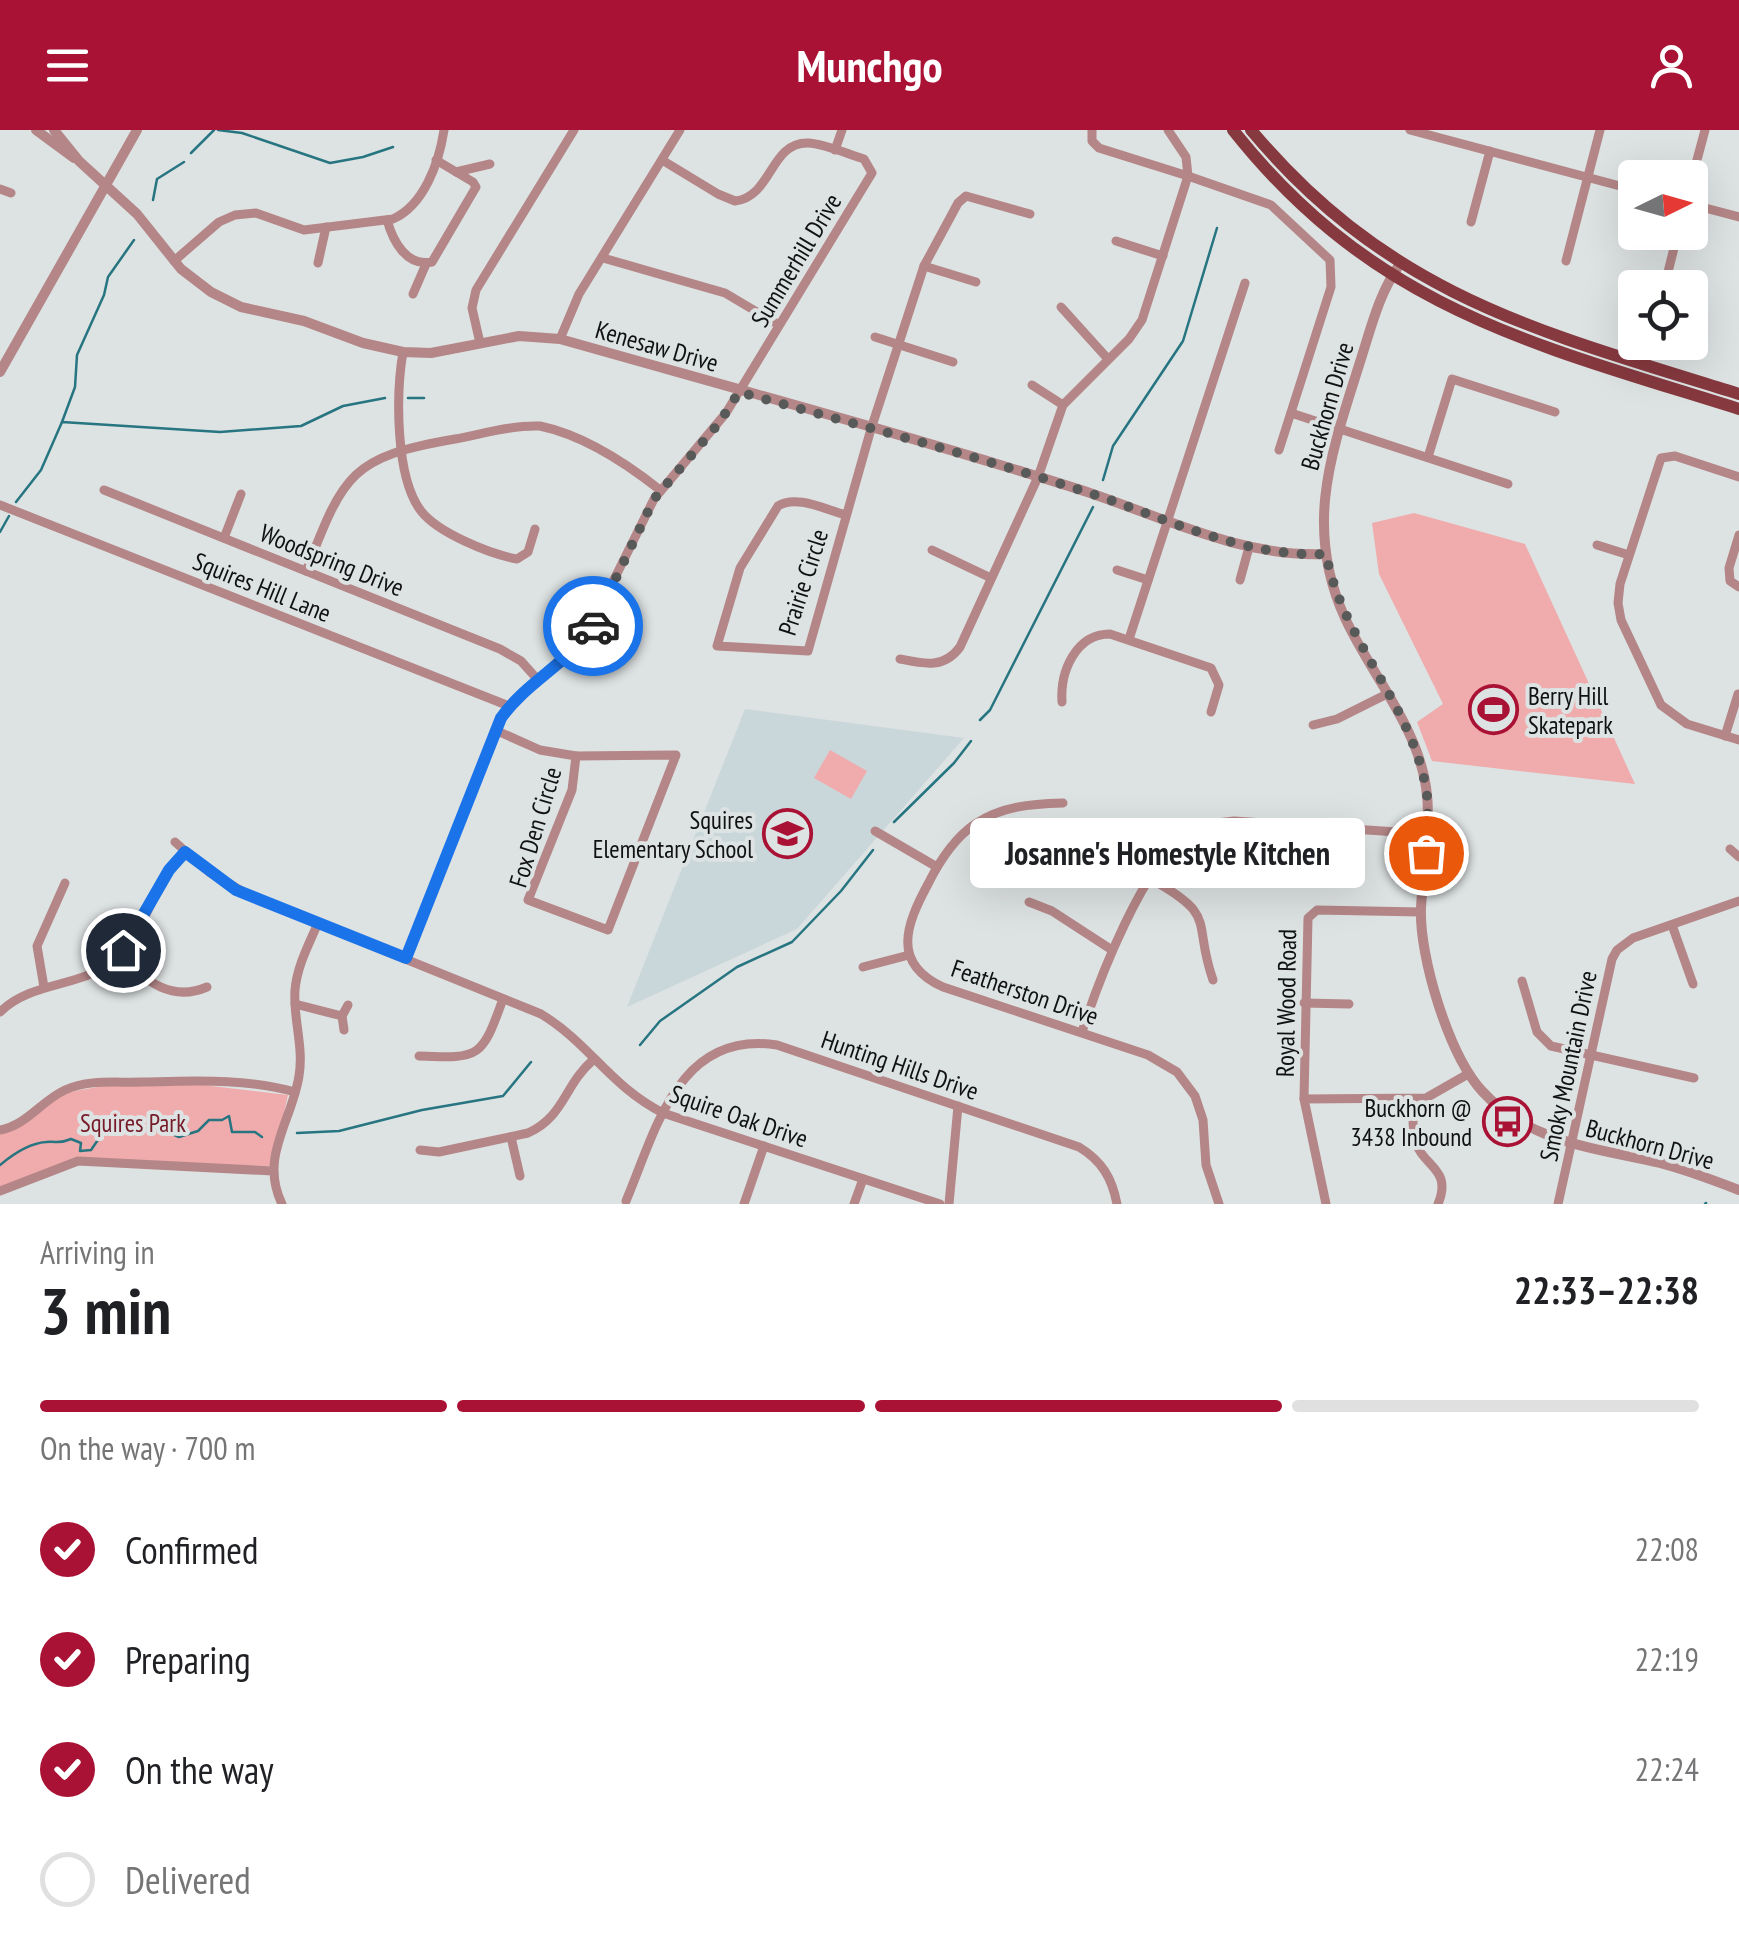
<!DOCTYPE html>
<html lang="en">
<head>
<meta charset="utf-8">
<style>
	:root { --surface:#fff; --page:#f2f2f2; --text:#202124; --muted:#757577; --line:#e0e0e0; --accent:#a91234 }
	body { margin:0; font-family:"PT Sans Narrow",sans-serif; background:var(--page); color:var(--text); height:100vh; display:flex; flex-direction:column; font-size:38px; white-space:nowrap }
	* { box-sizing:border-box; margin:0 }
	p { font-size:32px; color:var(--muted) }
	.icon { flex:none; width:55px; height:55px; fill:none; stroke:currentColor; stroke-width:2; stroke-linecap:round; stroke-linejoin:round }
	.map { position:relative; height:1074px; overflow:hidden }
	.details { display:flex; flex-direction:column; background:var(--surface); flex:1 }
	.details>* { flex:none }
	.needle { width:65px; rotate:85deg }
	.controls { position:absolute; left:1618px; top:30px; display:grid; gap:20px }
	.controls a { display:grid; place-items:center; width:90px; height:90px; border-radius:10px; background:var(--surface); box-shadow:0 10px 40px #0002; font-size:50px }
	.pin { position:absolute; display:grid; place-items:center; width:85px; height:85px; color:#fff; margin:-42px; border:5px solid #fff; border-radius:50%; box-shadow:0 2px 10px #0007 }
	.courier { position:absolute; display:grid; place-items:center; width:100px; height:100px; margin:-50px; border:8px solid #1a73e8; border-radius:50%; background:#fff; color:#222; box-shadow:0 2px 12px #0007 }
	.bubble { position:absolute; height:70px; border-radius:10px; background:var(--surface); box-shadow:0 10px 40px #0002; font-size:32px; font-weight:700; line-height:70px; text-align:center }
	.headline em { font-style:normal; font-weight:700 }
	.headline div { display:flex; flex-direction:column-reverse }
	.headline { display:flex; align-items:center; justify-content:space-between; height:170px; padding:0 40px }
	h1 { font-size:65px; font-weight:700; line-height:75px }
	.bar { display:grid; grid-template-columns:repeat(4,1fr); gap:15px 10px; align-content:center; height:120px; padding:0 40px }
	.bar i { height:12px; border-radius:8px; background:var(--line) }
	.bar .selected { background:var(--accent) }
	.bar p { grid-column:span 4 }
	ol { padding:0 40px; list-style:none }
	li { display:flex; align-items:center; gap:30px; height:110px }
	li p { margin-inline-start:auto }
	li .icon { padding:10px; border-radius:50%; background:var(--accent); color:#fff; stroke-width:4 }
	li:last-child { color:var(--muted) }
	li i { width:55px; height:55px; border:5px solid var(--line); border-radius:50% }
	header { display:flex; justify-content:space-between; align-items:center; height:130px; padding:0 40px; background:var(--accent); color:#fff; font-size:45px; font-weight:700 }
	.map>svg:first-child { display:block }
	.built { fill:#cad7da }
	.green { fill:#f0abac }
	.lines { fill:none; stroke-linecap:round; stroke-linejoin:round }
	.stream { stroke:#267581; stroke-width:2.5 }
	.minor { stroke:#b48687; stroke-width:9 }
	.tertiary { stroke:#b48687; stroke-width:10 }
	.primary { stroke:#86393f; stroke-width:12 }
	.done { stroke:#585a5a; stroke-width:10; stroke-dasharray:0 18 }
	.route { stroke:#1a73e8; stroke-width:12 }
	.labels { text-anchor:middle; stroke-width:8; stroke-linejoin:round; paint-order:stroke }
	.street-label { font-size:25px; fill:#101111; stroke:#dde2e3 }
	.poi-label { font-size:25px; fill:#101111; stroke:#dde2e3; text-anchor:end }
	.park-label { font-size:25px; fill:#761b28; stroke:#dde2e3 }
</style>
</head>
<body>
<header><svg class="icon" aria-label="menu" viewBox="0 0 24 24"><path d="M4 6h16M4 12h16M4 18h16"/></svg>Munchgo<svg class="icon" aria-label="person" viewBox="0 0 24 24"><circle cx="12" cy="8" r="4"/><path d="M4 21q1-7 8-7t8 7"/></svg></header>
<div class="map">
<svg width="1739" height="1074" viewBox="0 0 1739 1074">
	<rect width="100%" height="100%" fill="#dde2e3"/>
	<!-- built -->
	<polygon class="built" points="745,579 964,608 797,799 627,877"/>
	<!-- green -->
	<g class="green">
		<polygon points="1414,383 1525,414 1635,654 1432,631 1417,592 1443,574 1379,444 1372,393"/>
		<polygon points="830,620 867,641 851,669 814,648"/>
		<polygon points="127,952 203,955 288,965 272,1036 71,1033 0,1057 0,998 11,998 57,964"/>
	</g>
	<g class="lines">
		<!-- stream -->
		<g class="stream">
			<polyline points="218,0 242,3 330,33 363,27 393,17"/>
			<polyline points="191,23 214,0"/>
			<polyline points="153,70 157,49 184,32"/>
			<polyline points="408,268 424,268"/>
			<polyline points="62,292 75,257 77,225 104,165 108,147 134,110"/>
			<polyline points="1103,350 1113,316 1183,211 1217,98"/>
			<polyline points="16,372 41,340 62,292 220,302 301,296 343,276 385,268"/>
			<polyline points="0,402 9,386"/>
			<polyline points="980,590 990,580 1093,377"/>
			<polyline points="894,692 954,633 971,611"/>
			<polyline points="640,915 660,891 737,837 792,812 841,761 873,720"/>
			<polyline points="297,1003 339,1001 422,980 503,966 531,932"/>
			<path d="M0,1035C12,1025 30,1013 46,1012C57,1011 60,1014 71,1009L81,1013L80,1021L91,1020L102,1004L115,995L163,1000L179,1007L198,1001L209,990H222L229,986L232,1002H255L262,1007"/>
			<polyline points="1705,1074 1706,1073"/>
		</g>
		<!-- minor -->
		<g class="minor">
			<polyline points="1092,0 1092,11 1099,18 1188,46 1186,27 1168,0"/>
			<polyline points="1410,0 1635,60"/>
			<polyline points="835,20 842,0"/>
			<polyline points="456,42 490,34"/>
			<polyline points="1690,56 1705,0"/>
			<polyline points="0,59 11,63"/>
			<polyline points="1690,74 1739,87"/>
			<path d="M387,90C393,111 406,137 432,132L476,57L473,52L436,30"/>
			<polyline points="1471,92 1490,21"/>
			<polyline points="1116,111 1163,126"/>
			<polyline points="603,128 725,163 779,195"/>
			<path d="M174,131L219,92L235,85L256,83L304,100L393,89C424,75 439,33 444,0"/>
			<polyline points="1566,131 1600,0"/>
			<polyline points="318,133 326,97"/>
			<polyline points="924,136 976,152"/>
			<polyline points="1664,158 1678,102"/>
			<polyline points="413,164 426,134"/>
			<polyline points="1061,177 1108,229"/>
			<polyline points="875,207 953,232"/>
			<polyline points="560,209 579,164 680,0"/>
			<polyline points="480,213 472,178 476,160 574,0"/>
			<path d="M403,222C396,263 395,347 421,381C438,403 490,424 517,429L528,422L535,399"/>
			<polyline points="1644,236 1650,212"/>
			<polyline points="1032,255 1063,275"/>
			<polyline points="1291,283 1508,354"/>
			<polyline points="1428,327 1452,249 1555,282"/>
			<polyline points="1739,347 1675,326 1661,328 1620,454 1618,473 1621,490 1661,575 1687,594 1739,610"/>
			<polyline points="104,360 500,519 521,531 538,550"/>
			<polyline points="0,375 509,576"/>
			<path d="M846,385C826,380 796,364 778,376L740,438L717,516L808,521L871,299L924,136L958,73L966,66L1030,84"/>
			<polyline points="1739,405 1729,438 1730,451 1739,457"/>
			<polyline points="224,408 241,364"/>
			<polyline points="1597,415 1629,425"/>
			<polyline points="932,420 991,448"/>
			<polyline points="1117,440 1148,450"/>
			<path d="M306,441C344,344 350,327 455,309C482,304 512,295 540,296C583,305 626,333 660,360"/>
			<polyline points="1240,450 1249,417"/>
			<polyline points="1129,509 1245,153"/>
			<path d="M900,529C924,534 944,539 960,517L1038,347L1063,275L1129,209L1142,190L1188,46L1271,75L1330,130L1331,157L1279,320"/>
			<path d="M1062,572C1060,541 1076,504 1110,504L1211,538L1219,555L1211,582"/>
			<polyline points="1313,595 1337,589 1387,564"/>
			<polyline points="495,600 540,620 576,626"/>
			<polyline points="1725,606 1738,564"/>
			<polygon points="676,625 608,800 528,770 572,660 576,626"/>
			<path d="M1063,673C1031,674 1002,676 975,694C953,709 939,732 928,754C906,795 891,833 943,857L1148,925L1177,942L1195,966L1203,990L1206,1035L1219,1074"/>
			<polyline points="875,701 937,737"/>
			<path d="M175,712L209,742L254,768L541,884C589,913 610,956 663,983L940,1074"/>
			<polyline points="1730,719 1739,727"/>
			<path d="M1151,749C1219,787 1192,790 1213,850"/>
			<polyline points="1029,772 1052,781 1112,820"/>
			<polyline points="1672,795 1693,854"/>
			<path d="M119,826C145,849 170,873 207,857"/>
			<path d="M406,828L501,588L526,559L564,529L586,506L654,369L726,283L872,43L864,29C847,24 826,14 808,13C770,12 772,67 735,71L718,64L662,30"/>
			<polyline points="863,837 909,825"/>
			<polyline points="1522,851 1537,902 1551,916 1694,948"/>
			<polyline points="44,857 37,816 65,753"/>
			<polyline points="1304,873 1349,874"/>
			<polyline points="295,874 342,886"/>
			<path d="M0,882C32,851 78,858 112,832C144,806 154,752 185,722"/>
			<polyline points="344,900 342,886 348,875"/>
			<path d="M1082,902C1098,852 1144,731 1189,703C1203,695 1218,692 1234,691L1427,704"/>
			<path d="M419,926C481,929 482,927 503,869"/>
			<polyline points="1304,969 1426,968 1468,944"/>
			<path d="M1414,969C1414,982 1411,997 1415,1010C1422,1037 1453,1038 1438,1074"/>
			<path d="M0,1000C27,995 41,971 65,960C89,949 116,953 141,952C194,951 244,948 295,962"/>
			<polyline points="511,1007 520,1046"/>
			<path d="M420,1020L439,1022L528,1003C565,986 564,955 593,930"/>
			<polyline points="0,1061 78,1031 273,1041"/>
			<path d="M626,1071C656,1000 678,900 777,915L1079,1017C1102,1031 1112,1048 1117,1074"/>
			<path d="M282,1074C259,1027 292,991 299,946C304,917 293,889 295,860C297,836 309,814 318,793"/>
			<polyline points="744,1074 764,1016"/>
			<polyline points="854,1074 863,1049"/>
			<polyline points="949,1074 958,976"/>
			<polyline points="1326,1074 1304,969 1308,788 1317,780 1421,782"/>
			<polyline points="1558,1074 1612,829 1617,820 1633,808 1739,771"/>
		</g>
		<!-- tertiary -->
		<g class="tertiary">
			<polyline points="36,0 74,28"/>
			<path d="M54,0L79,31L137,84L181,139L211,162L241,177L304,191L363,213L403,222L431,223L519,206L560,209C733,258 907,305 1078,359C1159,385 1240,428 1326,424"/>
			<path d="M1400,134C1379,163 1371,198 1360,232C1332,321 1303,396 1345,488C1370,543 1417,595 1426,657C1432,697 1423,738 1421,778C1419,827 1449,925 1482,961C1529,1013 1596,1018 1660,1033C1687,1040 1713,1050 1739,1060"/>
			<polyline points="0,242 137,0"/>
		</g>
		<!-- primary -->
		<g class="primary">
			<path d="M1233,0C1375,179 1533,214 1739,279"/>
			<path d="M1251,0C1391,167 1541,202 1739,264"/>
		</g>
	</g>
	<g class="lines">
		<!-- done -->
		<path class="done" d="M593,496L654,369L719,293L739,262C852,293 965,323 1077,359C1158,384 1240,428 1326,424C1342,509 1408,570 1425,653C1430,676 1427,700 1426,723"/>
		<!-- route -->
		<path class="route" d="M123,820L169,740L185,722L236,760L406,828L501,588C527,551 569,533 593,496"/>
	</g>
	<!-- icons -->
	<defs>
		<symbol id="stadium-ring" viewBox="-11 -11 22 22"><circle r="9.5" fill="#dde2e3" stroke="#a91234" stroke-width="1.5"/><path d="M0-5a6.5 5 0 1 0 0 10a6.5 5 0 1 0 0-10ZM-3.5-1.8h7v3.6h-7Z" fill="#a91234"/></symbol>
		<symbol id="school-ring" viewBox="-11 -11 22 22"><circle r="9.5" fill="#dde2e3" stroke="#a91234" stroke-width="1.5"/><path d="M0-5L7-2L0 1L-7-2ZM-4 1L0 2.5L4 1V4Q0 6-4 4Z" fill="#a91234"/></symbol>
		<symbol id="bus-ring" viewBox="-11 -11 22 22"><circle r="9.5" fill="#dde2e3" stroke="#a91234" stroke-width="1.5"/><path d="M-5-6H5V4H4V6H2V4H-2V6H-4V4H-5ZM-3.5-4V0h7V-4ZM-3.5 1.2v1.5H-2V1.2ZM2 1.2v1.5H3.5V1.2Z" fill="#a91234"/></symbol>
	</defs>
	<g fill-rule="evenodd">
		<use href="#stadium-ring" x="1466" y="552" width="55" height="55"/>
		<use href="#school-ring" x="760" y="676" width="55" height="55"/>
		<use href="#bus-ring" x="1480" y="964" width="55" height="55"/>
	</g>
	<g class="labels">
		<!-- street labels -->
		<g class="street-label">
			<text transform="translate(796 130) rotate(-59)" y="9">Summerhill Drive</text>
			<text transform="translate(657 216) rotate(16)" y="9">Kenesaw Drive</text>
			<text transform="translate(1327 276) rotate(-74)" y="9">Buckhorn Drive</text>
			<text transform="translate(332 430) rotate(22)" y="9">Woodspring Drive</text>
			<text transform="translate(803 452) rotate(-72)" y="9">Prairie Circle</text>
			<text transform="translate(262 457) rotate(22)" y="9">Squires Hill Lane</text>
			<text transform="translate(535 697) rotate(-73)" y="9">Fox Den Circle</text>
			<text transform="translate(1025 862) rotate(19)" y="9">Featherston Drive</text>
			<text transform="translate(1286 873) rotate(-89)" y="9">Royal Wood Road</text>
			<text transform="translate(900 935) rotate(19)" y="9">Hunting Hills Drive</text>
			<text transform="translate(1568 936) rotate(-78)" y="9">Smoky Mountain Drive</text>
			<text transform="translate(739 986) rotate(19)" y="9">Squire Oak Drive</text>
			<text transform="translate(1650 1014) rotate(15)" y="9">Buckhorn Drive</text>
		</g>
		<!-- poi labels -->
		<g class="poi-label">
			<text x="1528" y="575" text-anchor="start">Berry Hill<tspan x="1528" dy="29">Skatepark</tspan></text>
			<text x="753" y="699">Squires<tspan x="753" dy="29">Elementary School</tspan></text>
			<text x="1472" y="987">Buckhorn @<tspan x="1472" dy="29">3438 Inbound</tspan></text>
		</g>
		<!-- park labels -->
		<g class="park-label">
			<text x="133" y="1002">Squires Park</text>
		</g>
	</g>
</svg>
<div class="controls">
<a><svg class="needle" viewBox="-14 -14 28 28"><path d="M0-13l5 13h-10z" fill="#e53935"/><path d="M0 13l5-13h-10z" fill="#757577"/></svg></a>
<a><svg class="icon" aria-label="locate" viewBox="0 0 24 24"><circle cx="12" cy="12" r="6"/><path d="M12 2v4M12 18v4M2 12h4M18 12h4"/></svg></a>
</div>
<div class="pin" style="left:1426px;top:723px;background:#ea580c"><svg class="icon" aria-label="bag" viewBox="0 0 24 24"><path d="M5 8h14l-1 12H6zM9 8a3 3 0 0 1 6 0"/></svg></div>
<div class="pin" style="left:123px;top:820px;background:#1f2937"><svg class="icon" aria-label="home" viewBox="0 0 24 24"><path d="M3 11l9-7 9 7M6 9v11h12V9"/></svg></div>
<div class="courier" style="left:593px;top:496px"><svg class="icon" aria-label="car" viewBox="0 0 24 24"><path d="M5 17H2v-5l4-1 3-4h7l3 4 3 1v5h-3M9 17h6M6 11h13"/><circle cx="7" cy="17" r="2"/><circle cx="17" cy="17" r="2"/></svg></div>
<div class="bubble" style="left:970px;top:688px;width:395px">Josanne's Homestyle Kitchen</div>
</div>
<section class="details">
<div class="headline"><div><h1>3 min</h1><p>Arriving in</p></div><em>22:33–22:38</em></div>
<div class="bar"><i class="selected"></i><i class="selected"></i><i class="selected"></i><i></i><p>On the way · 700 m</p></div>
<ol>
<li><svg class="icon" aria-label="check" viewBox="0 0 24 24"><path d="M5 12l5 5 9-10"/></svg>Confirmed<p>22:08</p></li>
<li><svg class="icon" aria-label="check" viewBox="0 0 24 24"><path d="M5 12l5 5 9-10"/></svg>Preparing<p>22:19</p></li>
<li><svg class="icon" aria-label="check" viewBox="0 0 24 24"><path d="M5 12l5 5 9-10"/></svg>On the way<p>22:24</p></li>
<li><i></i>Delivered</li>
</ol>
</section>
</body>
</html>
